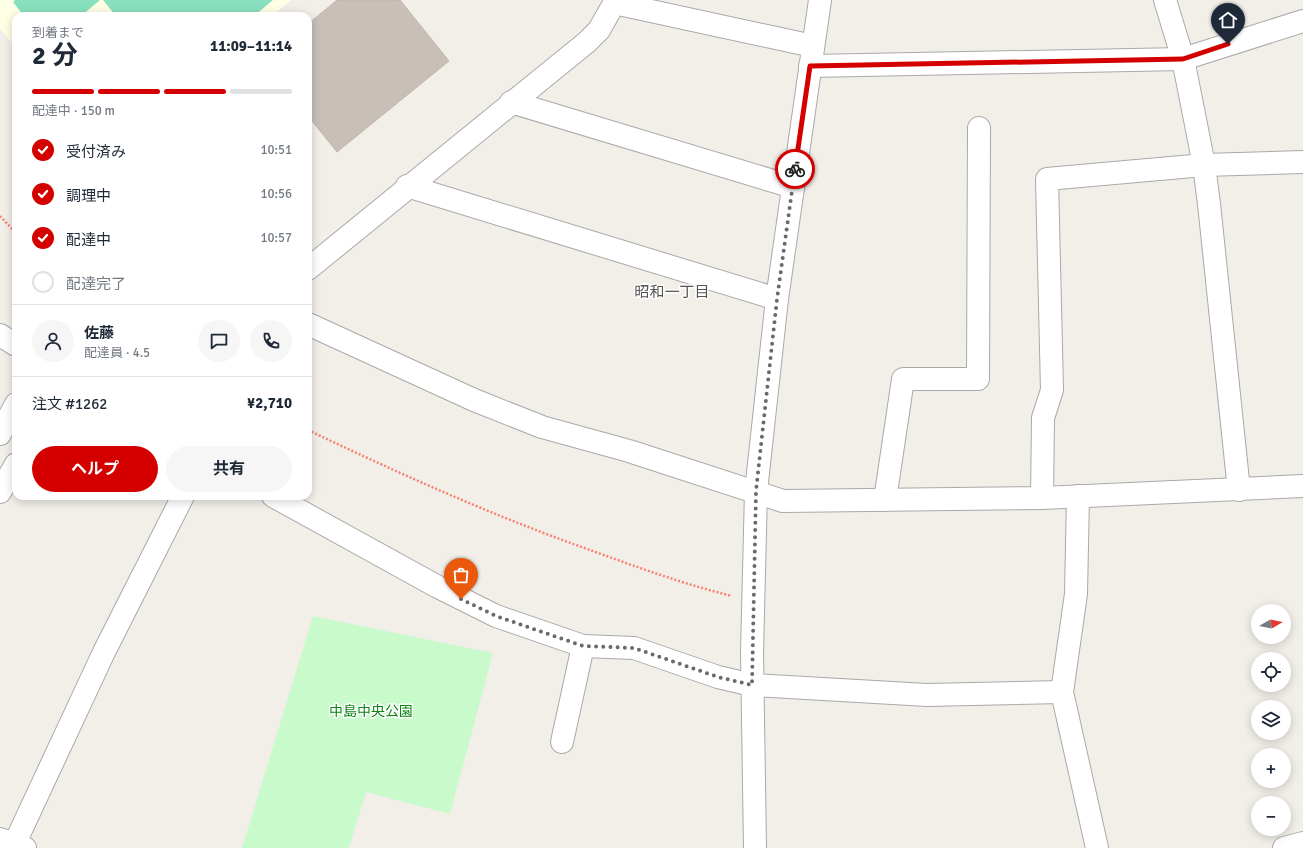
<!DOCTYPE html>
<html lang="ja">
<head>
<meta charset="utf-8">
<style>
	:root { --surface:#fff; --page:#f6f6f7; --text:#1f2937; --muted:#747a83; --line:#e0e1e3; --accent:#d40000 }
	body { margin:0; font-family:Signika,"Noto Sans JP",sans-serif; background:var(--page); color:var(--text); height:100vh; display:flex; flex-direction:column; font-size:15px; white-space:nowrap }
	* { box-sizing:border-box; margin:0 }
	p { font-size:13px; color:var(--muted) }
	.icon { flex:none; width:22px; height:22px; fill:none; stroke:currentColor; stroke-width:2; stroke-linecap:round; stroke-linejoin:round }
	.map { position:relative; flex:1; overflow:hidden }
	.side { position:absolute; left:12px; top:12px; width:300px; height:488px; display:flex; flex-direction:column; background:var(--surface); border-radius:12px; box-shadow:0 2px 10px #0003 }
	.side>* { flex:none }
	.needle { width:26px; rotate:80deg }
	.tools { position:absolute; left:1251px; top:604px; display:grid; gap:8px }
	.tools a { display:grid; place-items:center; width:40px; height:40px; border-radius:50%; background:var(--surface); box-shadow:0 2px 10px #0003; font-size:20px }
	.pin { position:absolute; display:grid; place-items:center; width:34px; height:34px; color:#fff; margin:-41px -17px; border-radius:50% 50% 50% 0; rotate:-45deg; box-shadow:0 0 4px #0007 }
	.pin .icon { rotate:45deg }
	.courier { position:absolute; display:grid; place-items:center; width:40px; height:40px; margin:-20px; border:3px solid #d40000; border-radius:50%; background:#fff; color:#222; box-shadow:0 1px 5px #0007 }
	.summary em { font-style:normal; font-weight:700 }
	.summary div { display:flex; flex-direction:column-reverse }
	.summary { display:flex; align-items:center; justify-content:space-between; height:68px; padding:0 20px }
	h1 { font-size:26px; font-weight:700; line-height:30px }
	.bar { display:grid; grid-template-columns:repeat(4,1fr); gap:6px 4px; align-content:center; height:48px; padding:0 20px }
	.bar i { height:5px; border-radius:3px; background:var(--line) }
	.bar .active { background:var(--accent) }
	.bar p { grid-column:span 4 }
	.line { display:flex; align-items:center; gap:10px; padding:0 20px; border-top:1px solid var(--line) }
	.line div { flex:1 }
	.round { display:grid; place-items:center; flex:none; width:42px; height:42px; border-radius:21px; background:var(--page) }
	ol { padding:0 20px; list-style:none }
	li { display:flex; align-items:center; gap:12px; height:44px }
	li p { margin-inline-start:auto }
	li .icon { padding:4px; border-radius:50%; background:var(--accent); color:#fff; stroke-width:4 }
	li:last-child { color:var(--muted) }
	li i { width:22px; height:22px; border:2px solid var(--line); border-radius:50% }
	.cta { display:flex; gap:8px; margin-top:auto; padding:8px 20px }
	.cta a { flex:1; height:46px; border-radius:24px; background:var(--accent); color:#fff; font-size:16px; font-weight:700; line-height:46px; text-align:center }
	.cta a+a { background:var(--page); color:var(--text) }
	.map>svg:first-child { display:block }
	.education { fill:#ffffe5 }
	.park { fill:#c8facc }
	.pitch { fill:#88e0be }
	.building { fill:#c7bfb8; stroke:#c4b6ab }
	.lines { fill:none; stroke-linecap:round; stroke-linejoin:round }
	.minor-casing { stroke:#a9a9a9; stroke-width:24 }
	.tertiary-casing { stroke:#a9a9a9; stroke-width:24 }
	.path { stroke:#fa8072; stroke-width:2.5; stroke-dasharray:2 2; stroke-linecap:butt }
	.minor { stroke:#fff; stroke-width:22 }
	.tertiary { stroke:#fff; stroke-width:22 }
	.done { stroke:#6b6a68; stroke-width:4; stroke-dasharray:0 7.2 }
	.route { stroke:#d40000; stroke-width:5 }
	.labels { text-anchor:middle; stroke-width:3; stroke-linejoin:round; paint-order:stroke }
	.park-label { font-size:14px; fill:#0c8416; stroke:#fff }
	.neighbourhood-label { font-size:15px; fill:#555; stroke:#fff }
</style>
</head>
<body>
<div class="map">
<svg width="1303" height="848" viewBox="0 0 1303 848">
	<rect width="100%" height="100%" fill="#f2efe9"/>
	<!-- education -->
	<polygon class="education" points="0,0 291,0 272,16 16,16 16,48 0,29"/>
	<!-- park -->
	<polygon class="park" points="313,616 493,653 450,814 366,792 349,848 242,848"/>
	<!-- pitch -->
	<g class="pitch">
		<polygon points="15,0 100,0 81,16 24,16 13,2"/>
		<polygon points="103,0 273,0 254,16 116,16"/>
	</g>
	<!-- building -->
	<polygon class="building" points="337,0 400,0 449,61 337,152 308,116 308,24"/>
	<g class="lines">
		<defs>
			<g id="minor">
				<polyline points="1165,0 1183,59 1204,165 1209,204 1239,490"/>
				<polyline points="614,3 813,46"/>
				<polyline points="810,66 1183,59 1303,21"/>
				<polyline points="511,102 793,187"/>
				<polyline points="407,186 777,299"/>
				<polyline points="308,269 587,42 599,30 616,0"/>
				<polyline points="308,324 474,400 542,427 629,451 783,501 1042,498 1303,486"/>
				<polyline points="0,335 16,345"/>
				<polyline points="273,496 438,587 496,616 583,646 634,648 718,677 752,685 927,695 1062,692"/>
				<polyline points="1078,496 1076,594 1062,692 1097,848"/>
				<polyline points="1042,498 1043,418 1052,390 1047,179 1204,165 1303,162"/>
				<polyline points="885,500 903,379 978,379 979,128"/>
				<polyline points="562,742 583,646"/>
				<polyline points="14,845 104,652 183,496"/>
				<polyline points="755,848 752,653 756,491 777,299 820,0"/>
			</g>
			<g id="tertiary">
				<polyline points="0,434 16,404"/>
				<polyline points="0,492 16,464"/>
				<polyline points="0,839 25,848"/>
				<polyline points="1284,848 1303,843"/>
			</g>
		</defs>
		<!-- minor casing -->
		<use href="#minor" class="minor-casing"/>
		<!-- tertiary casing -->
		<use href="#tertiary" class="tertiary-casing"/>
		<!-- path -->
		<g class="path">
			<polyline points="0,216 16,233"/>
			<path d="M308,430C400,474 494,516 590,550C637,567 683,584 732,596"/>
		</g>
		<!-- minor -->
		<use href="#minor" class="minor"/>
		<!-- tertiary -->
		<use href="#tertiary" class="tertiary"/>
	</g>
	<g class="lines">
		<!-- done -->
		<polyline class="done" points="461,599 496,616 583,646 634,648 718,677 752,685 756,491 777,299 795,169"/>
		<!-- route -->
		<polyline class="route" points="795,169 810,66 1183,59 1228,44"/>
	</g>
	<g class="labels">
		<!-- park labels -->
		<g class="park-label">
			<text x="371" y="716">中島中央公園</text>
		</g>
		<!-- neighbourhood labels -->
		<g class="neighbourhood-label">
			<text x="672" y="297">昭和一丁目</text>
		</g>
	</g>
</svg>
<div class="tools">
<a><svg class="needle" viewBox="-14 -14 28 28"><path d="M0-13l5 13h-10z" fill="#e53935"/><path d="M0 13l5-13h-10z" fill="#747a83"/></svg></a>
<a><svg class="icon" aria-label="locate" viewBox="0 0 24 24"><circle cx="12" cy="12" r="6"/><path d="M12 2v4M12 18v4M2 12h4M18 12h4"/></svg></a>
<a><svg class="icon" aria-label="layers" viewBox="0 0 24 24"><path d="M12 4l9 5-9 5-9-5zM3 14l9 5 9-5"/></svg></a>
<a>+</a>
<a>−</a>
</div>
<div class="pin" style="left:461px;top:599px;background:#ea580c"><svg class="icon" aria-label="bag" viewBox="0 0 24 24"><path d="M5 8h14l-1 12H6zM9 8a3 3 0 0 1 6 0"/></svg></div>
<div class="pin" style="left:1228px;top:44px;background:#1f2937"><svg class="icon" aria-label="home" viewBox="0 0 24 24"><path d="M3 11l9-7 9 7M6 9v11h12V9"/></svg></div>
<div class="courier" style="left:795px;top:169px"><svg class="icon" aria-label="bike" viewBox="0 0 24 24"><circle cx="6" cy="16" r="4"/><circle cx="18" cy="16" r="4"/><path d="M6 16l4-8h5l3 8M10 8l3 8H6M13 5h3"/></svg></div>
<section class="side">
<div class="summary"><div><h1>2 分</h1><p>到着まで</p></div><em>11:09–11:14</em></div>
<div class="bar"><i class="active"></i><i class="active"></i><i class="active"></i><i></i><p>配達中 · 150 m</p></div>
<ol>
<li><svg class="icon" aria-label="check" viewBox="0 0 24 24"><path d="M5 12l5 5 9-10"/></svg>受付済み<p>10:51</p></li>
<li><svg class="icon" aria-label="check" viewBox="0 0 24 24"><path d="M5 12l5 5 9-10"/></svg>調理中<p>10:56</p></li>
<li><svg class="icon" aria-label="check" viewBox="0 0 24 24"><path d="M5 12l5 5 9-10"/></svg>配達中<p>10:57</p></li>
<li><i></i>配達完了</li>
</ol>
<div class="line" style="height:72px"><a class="round"><svg class="icon" aria-label="person" viewBox="0 0 24 24"><circle cx="12" cy="8" r="4"/><path d="M4 21q1-7 8-7t8 7"/></svg></a><div><b>佐藤</b><p>配達員 · 4.5</p></div><a class="round"><svg class="icon" aria-label="chat" viewBox="0 0 24 24"><path d="M4 5h16v11H9l-5 4z"/></svg></a><a class="round"><svg class="icon" aria-label="phone" viewBox="0 0 24 24"><path d="M5 4h4l2 5-3 2q2 4 5 5l2-3 5 2v4C11 20 4 13 5 4z"/></svg></a></div>
<div class="line" style="height:52px"><div>注文 #1262</div><b>¥2,710</b></div>
<div class="cta"><a>ヘルプ</a><a>共有</a></div>
</section>
</div>
</body>
</html>
